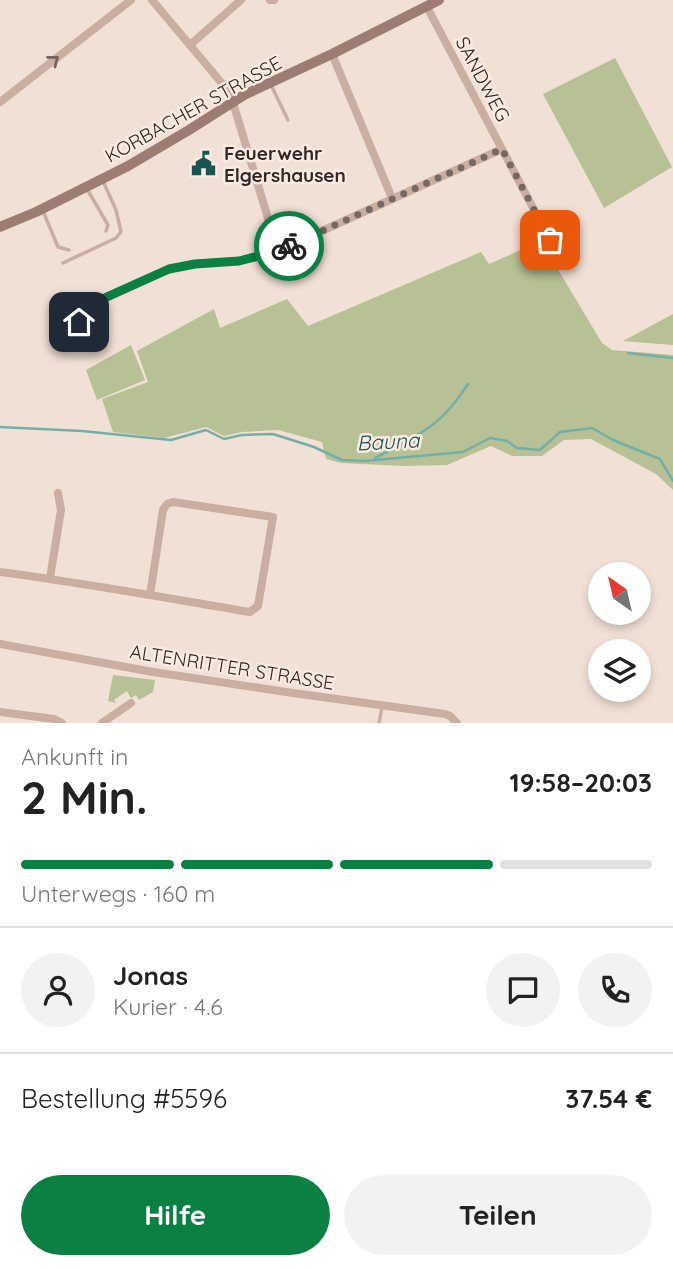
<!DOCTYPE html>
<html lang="de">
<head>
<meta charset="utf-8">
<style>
	:root { --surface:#fff; --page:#f2f2f2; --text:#222; --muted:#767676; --line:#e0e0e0; --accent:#0b8043 }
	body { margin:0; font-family:Quicksand,sans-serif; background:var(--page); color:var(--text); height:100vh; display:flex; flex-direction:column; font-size:26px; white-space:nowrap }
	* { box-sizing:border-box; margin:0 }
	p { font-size:23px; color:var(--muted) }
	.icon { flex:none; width:38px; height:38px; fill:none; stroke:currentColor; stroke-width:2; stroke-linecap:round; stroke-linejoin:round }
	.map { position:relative; height:723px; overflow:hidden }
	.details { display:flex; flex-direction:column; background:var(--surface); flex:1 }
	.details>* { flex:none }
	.needle { width:46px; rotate:326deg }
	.controls { position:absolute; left:588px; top:562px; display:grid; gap:14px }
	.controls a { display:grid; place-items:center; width:63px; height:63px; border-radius:50%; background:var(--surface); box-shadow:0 4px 10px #0003; font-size:35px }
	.pin { position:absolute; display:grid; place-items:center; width:60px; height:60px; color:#fff; margin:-30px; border-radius:14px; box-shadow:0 4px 10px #0006 }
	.courier { position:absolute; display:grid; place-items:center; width:70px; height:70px; margin:-35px; border:5px solid #0b8043; border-radius:50%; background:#fff; color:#222; box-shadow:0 2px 9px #0007 }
	.headline em { font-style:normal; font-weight:800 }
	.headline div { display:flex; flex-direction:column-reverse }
	.headline { display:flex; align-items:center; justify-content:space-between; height:119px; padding:0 21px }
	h1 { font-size:46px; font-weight:800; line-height:52px }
	.bar { display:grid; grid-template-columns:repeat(4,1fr); gap:10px 7px; align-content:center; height:84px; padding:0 21px }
	.bar i { height:9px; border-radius:5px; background:var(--line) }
	.bar .active { background:var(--accent) }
	.bar p { grid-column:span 4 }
	.line { display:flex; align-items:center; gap:18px; padding:0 21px; border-top:2px solid var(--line) }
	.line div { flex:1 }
	.round { display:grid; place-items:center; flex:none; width:74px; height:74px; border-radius:37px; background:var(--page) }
	.cta { display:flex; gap:14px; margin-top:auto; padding:14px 21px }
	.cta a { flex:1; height:80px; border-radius:42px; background:var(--accent); color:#fff; font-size:28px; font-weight:800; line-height:80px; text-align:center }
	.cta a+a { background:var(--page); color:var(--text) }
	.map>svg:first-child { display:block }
	.green { fill:#b8c095 }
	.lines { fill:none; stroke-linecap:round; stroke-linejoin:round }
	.stream { stroke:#73afa9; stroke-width:2.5 }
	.lane { stroke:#c9aea1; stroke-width:3.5 }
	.street { stroke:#c9aea1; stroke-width:8 }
	.secondary { stroke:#9d7c73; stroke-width:10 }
	.oneway { stroke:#76645c }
	.done { stroke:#766862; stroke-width:7; stroke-dasharray:0 12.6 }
	.route { stroke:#0b8043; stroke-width:9 }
	.labels { text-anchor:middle; stroke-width:5; stroke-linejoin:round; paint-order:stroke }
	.street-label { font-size:19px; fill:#332724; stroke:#f9ebe1 }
	.poi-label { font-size:19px; font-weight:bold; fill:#332724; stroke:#f9ebe1; text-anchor:start }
	.water-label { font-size:21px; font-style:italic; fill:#195651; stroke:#f9ebe1 }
</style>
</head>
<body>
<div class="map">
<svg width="673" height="723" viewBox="0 0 673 723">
	<rect width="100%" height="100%" fill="#f1e0d5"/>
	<!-- green -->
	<g class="green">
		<polygon points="615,58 672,167 604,208 543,94"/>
		<polygon points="541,241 602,343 612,350 673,355 673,490 656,474 591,439 564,440 542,456 512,456 491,446 447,465 403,466 341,463 326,459 322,442 278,430 242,432 224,436 206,427 164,438 113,432 102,399 148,382 137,351 214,309 220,328 287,299 308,326 481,252 489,264"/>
		<polygon points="673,314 673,345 623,341"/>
		<polygon points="131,345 145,380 97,400 86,370"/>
		<polygon points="113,675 155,680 153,692 139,700 136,695 131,698 127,691 114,700 116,703 108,701"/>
	</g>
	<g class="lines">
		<!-- stream -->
		<g class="stream">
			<polyline points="628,353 673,358"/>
			<polyline points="0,427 82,431 171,440 206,430 224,439 242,435 273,434 314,447 342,460 364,461 463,452 490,438 507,441 517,448 540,450 560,432 592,428 613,440 660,459 673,481"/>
			<path d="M375,458C402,444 433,430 452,406C458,399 463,391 468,384"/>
		</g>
		<!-- lane -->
		<g class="lane">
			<polyline points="271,85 288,120"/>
			<polyline points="87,189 108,225 106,231"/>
			<polyline points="43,211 58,247 69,250"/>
			<polyline points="63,263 116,238 121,232 116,210 103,181"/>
			<polyline points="379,723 382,707"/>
		</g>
		<!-- street -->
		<g class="street">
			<polyline points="152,0 230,93 278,251"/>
			<polyline points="270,0 274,0"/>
			<polyline points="427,7 550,240"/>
			<polyline points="190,45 241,0"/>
			<polyline points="332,54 392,198"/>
			<polyline points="0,102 131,0"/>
			<polyline points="79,322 91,305 169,269 195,264 239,261 278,251 502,149"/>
			<path d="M0,572C84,583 166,598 250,612L258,606L273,517L173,502L167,504L163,510L150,595"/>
			<polyline points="50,578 61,510 58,493"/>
			<polyline points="0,644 153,672 293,693 445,714 450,716 457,723"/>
			<polyline points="0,712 54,719 62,723"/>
			<polyline points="102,723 131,703"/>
		</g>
		<!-- secondary -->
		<polyline class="secondary" points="0,227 36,212 128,166 189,130 244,95 332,54 439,0"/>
	</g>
	<!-- one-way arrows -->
	<defs><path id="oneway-chevron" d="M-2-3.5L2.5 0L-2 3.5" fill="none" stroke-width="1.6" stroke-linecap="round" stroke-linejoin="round" transform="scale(1.75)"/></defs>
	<use class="oneway" href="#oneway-chevron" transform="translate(54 60) rotate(-38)"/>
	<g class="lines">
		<!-- done -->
		<polyline class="done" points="289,246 502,149 550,240"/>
		<!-- route -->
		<polyline class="route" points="79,322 91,304 169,269 195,264 239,261 278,251 289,246"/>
	</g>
	<!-- icons -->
	<defs>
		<symbol id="civic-bare" viewBox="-9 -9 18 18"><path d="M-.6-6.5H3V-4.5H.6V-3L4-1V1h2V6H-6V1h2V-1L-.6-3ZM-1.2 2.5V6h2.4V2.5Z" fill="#195651" stroke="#f9ebe1" stroke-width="2.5" paint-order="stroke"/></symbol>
	</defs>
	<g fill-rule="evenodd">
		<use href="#civic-bare" x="186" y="146" width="35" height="35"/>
	</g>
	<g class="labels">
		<!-- street labels -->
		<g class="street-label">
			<text transform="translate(483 79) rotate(62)" y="7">SANDWEG</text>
			<text transform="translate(193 109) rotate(-29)" y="7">KORBACHER STRASSE</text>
			<text transform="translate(232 667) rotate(9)" y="7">ALTENRITTER STRASSE</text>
		</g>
		<!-- poi labels -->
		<g class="poi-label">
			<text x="224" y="160">Feuerwehr<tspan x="224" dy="22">Elgershausen</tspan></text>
		</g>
		<!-- water labels -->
		<g class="water-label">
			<text transform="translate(388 442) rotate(-3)" y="7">Bauna</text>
		</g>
	</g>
</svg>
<div class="controls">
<a><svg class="needle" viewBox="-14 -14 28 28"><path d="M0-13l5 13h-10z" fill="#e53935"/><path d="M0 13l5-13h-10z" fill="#767676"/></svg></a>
<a><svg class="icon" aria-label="layers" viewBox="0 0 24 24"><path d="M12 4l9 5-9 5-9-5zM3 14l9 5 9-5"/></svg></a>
</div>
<div class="pin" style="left:550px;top:240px;background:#ea580c"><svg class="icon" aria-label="bag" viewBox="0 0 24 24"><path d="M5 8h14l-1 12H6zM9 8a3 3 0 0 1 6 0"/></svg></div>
<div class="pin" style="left:79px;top:322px;background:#1f2937"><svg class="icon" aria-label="home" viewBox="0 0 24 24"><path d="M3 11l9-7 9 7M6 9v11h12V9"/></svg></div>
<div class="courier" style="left:289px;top:246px"><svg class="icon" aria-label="bike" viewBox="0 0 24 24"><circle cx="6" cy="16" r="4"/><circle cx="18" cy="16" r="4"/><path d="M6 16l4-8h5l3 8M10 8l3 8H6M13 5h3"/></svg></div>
</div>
<section class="details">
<div class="headline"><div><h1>2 Min.</h1><p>Ankunft in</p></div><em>19:58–20:03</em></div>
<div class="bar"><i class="active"></i><i class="active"></i><i class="active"></i><i></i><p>Unterwegs · 160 m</p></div>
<div class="line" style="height:126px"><a class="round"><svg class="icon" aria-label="person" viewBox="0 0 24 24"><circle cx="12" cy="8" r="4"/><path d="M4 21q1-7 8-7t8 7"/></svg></a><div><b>Jonas</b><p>Kurier · 4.6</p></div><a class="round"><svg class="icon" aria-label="chat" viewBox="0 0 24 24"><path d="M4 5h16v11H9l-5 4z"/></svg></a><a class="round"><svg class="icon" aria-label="phone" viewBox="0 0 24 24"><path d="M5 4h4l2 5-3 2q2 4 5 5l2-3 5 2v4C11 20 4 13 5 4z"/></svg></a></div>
<div class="line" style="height:91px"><div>Bestellung #5596</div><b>37.54 €</b></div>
<div class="cta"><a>Hilfe</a><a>Teilen</a></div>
</section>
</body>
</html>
